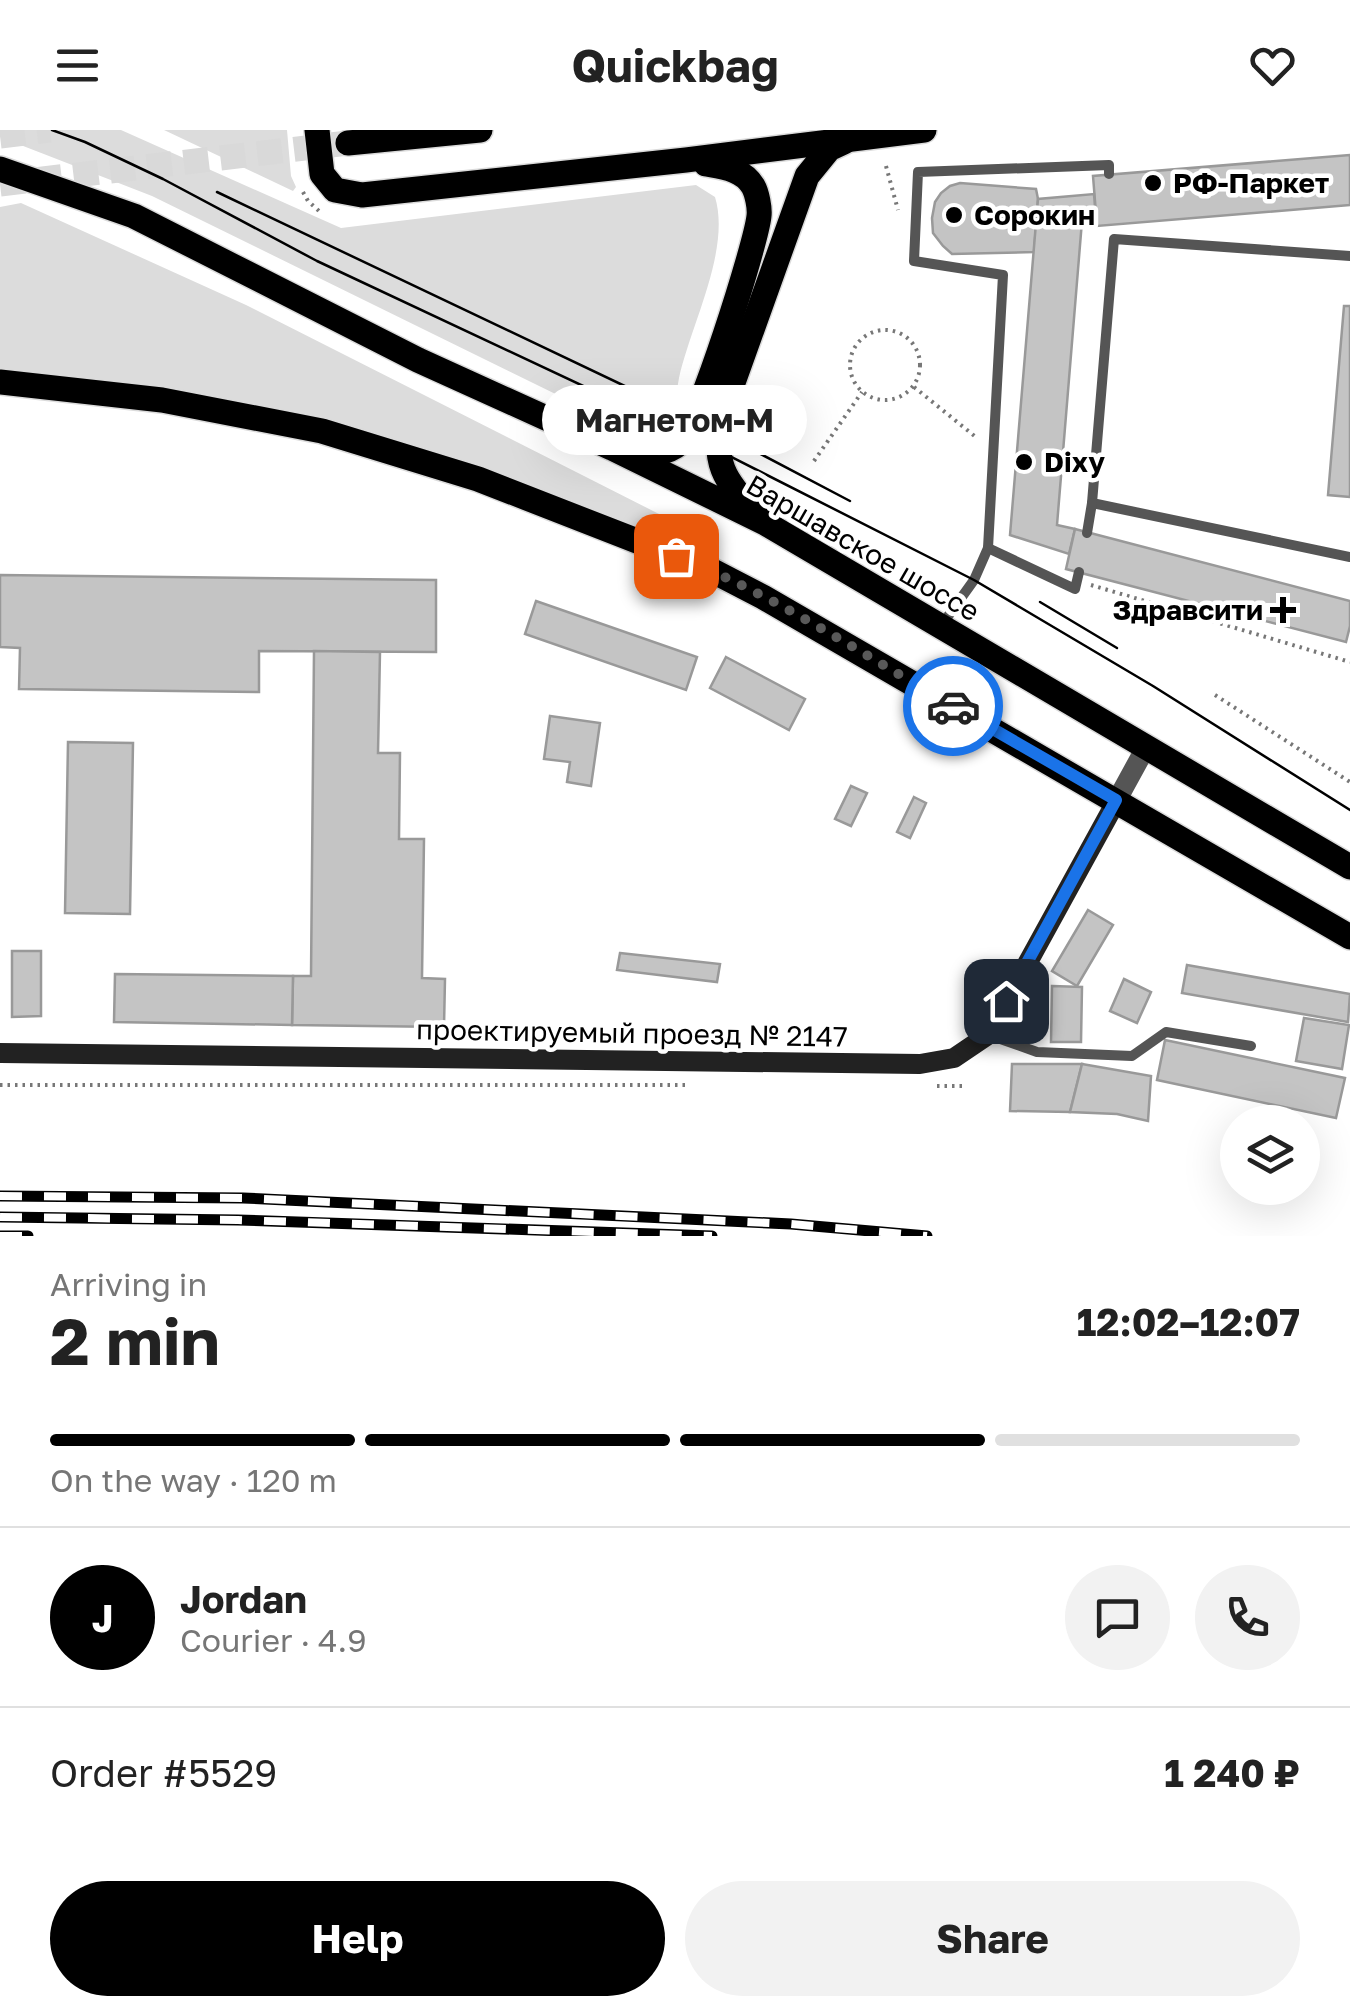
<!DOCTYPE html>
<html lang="en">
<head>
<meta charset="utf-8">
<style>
	:root { --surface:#fff; --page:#f2f2f2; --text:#222; --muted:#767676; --line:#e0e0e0; --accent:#000 }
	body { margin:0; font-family:"Golos Text",sans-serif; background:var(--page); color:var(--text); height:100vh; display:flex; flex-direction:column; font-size:38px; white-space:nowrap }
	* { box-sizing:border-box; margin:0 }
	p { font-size:32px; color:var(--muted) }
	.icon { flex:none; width:55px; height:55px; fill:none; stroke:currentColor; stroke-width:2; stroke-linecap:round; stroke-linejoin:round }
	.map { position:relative; height:1106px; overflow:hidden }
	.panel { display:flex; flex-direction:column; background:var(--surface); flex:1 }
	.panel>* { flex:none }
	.controls { position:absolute; left:1220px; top:975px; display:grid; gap:20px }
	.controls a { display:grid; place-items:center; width:100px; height:100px; border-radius:50%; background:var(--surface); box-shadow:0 10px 40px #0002; font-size:50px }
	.pin { position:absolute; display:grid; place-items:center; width:85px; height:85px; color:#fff; margin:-42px; border-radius:20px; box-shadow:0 5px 15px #0006 }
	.courier { position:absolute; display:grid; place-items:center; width:100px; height:100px; margin:-50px; border:8px solid #1a73e8; border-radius:50%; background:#fff; color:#222; box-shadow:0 2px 12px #0007 }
	.bubble { position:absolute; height:70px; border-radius:35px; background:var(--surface); box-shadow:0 10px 40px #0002; font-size:32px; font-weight:700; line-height:70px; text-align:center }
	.head em { font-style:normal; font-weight:700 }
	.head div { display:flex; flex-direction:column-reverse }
	.head { display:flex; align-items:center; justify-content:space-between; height:170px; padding:0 50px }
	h1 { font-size:65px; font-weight:700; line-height:75px }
	.bar { display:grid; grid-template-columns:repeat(4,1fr); gap:15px 10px; align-content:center; height:120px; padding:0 50px }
	.bar i { height:12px; border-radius:8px; background:var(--line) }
	.bar .on { background:var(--accent) }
	.bar p { grid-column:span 4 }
	.line { display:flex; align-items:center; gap:25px; padding:0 50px; border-top:2px solid var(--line) }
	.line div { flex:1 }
	.round { display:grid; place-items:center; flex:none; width:105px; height:105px; border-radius:52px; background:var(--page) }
	.primary-button { display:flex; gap:20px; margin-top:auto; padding:20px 50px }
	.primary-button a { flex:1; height:115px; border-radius:60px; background:var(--accent); color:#fff; font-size:40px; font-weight:700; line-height:115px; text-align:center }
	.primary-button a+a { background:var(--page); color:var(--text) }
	header { display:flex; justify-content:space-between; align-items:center; height:130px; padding:0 50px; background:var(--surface); font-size:45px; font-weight:700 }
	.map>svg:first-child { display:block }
	.green { fill:#dcdcdc }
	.building { fill:#c4c4c4; stroke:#999; stroke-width:2.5 }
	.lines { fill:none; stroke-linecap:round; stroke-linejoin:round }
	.primary-tunnel { stroke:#d9d9d9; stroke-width:25; stroke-dasharray:25 12; stroke-linecap:butt }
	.primary-casing { stroke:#dbdbdb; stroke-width:28 }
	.path { stroke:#777; stroke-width:4; stroke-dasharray:2.5 5; stroke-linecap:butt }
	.lane { stroke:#555; stroke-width:10 }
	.street { stroke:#555; stroke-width:20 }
	.secondary { stroke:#222; stroke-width:20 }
	.primary { stroke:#000; stroke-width:25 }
	.tram { stroke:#000; stroke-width:2.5 }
	.rail-casing { stroke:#000; stroke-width:11 }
	.rail { stroke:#fff; stroke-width:8; stroke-dasharray:22; stroke-linecap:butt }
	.done { stroke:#595959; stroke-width:10; stroke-dasharray:0 18 }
	.route { stroke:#1a73e8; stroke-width:12 }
	.poi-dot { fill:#000; stroke:#fff; stroke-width:4 }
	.labels { text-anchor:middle; stroke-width:9; stroke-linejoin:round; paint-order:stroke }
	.poi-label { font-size:28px; font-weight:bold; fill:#000; stroke:#fff; text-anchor:start }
	.street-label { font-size:28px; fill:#000; stroke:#fff }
</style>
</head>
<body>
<header><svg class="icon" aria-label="menu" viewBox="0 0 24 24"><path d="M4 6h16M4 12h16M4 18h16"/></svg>Quickbag<svg class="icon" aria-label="heart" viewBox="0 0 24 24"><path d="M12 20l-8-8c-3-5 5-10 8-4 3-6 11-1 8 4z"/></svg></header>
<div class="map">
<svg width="1350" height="1106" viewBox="0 0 1350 1106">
	<rect width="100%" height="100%" fill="#fff"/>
	<!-- green -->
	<g class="green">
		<path d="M0,0H121L341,98L696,55L715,67C731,120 691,194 679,248C676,263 676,279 674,294L658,307L633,302L152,66L0,7Z"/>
		<polygon points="164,0 287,0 291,46 296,57 293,61"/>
		<polygon points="21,73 246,175 661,385 667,392 662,403 656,405 113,254 0,240 0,77"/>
	</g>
	<!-- building -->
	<g class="building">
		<polygon points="1350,25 1350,75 1097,96 1093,46"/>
		<polygon points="960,53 1036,59 1038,69 1034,122 952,124 943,116 933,103 932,88 935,72 941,63 950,56"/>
		<polygon points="1094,64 1096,90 1082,91 1057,395 1075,399 1069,424 1010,405 1038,69"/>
		<polygon points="1344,176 1350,176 1350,367 1328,365"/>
		<polygon points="1075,399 1350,471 1350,496 1346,512 1066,439"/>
		<polygon points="0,445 436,450 436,522 259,521 259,562 19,559 20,518 0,517"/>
		<polygon points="536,471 697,527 686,560 525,504"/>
		<polygon points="314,521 380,522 378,623 400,623 399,709 424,709 422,848 445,849 444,897 292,895 293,846 311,846"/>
		<polygon points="726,527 805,569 789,600 710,558"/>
		<polygon points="550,586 600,593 591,656 567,652 570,632 544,629"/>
		<polygon points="68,612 133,613 130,784 65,783"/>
		<polygon points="851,656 867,663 851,696 835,689"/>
		<polygon points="914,667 926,673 910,708 897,702"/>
		<polygon points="1088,780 1113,795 1077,856 1052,841"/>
		<polygon points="12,821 41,821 41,886 12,887"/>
		<polygon points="620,823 720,834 717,852 617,840"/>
		<polygon points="1187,835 1350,864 1348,892 1182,863"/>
		<polygon points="115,844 293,846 292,895 114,892"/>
		<polygon points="1124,849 1151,862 1137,893 1110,881"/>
		<polygon points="1052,856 1082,857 1081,912 1051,912"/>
		<polygon points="1304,888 1349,895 1342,939 1296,931"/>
		<polygon points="1165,910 1345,948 1336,988 1157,950"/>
		<polygon points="1012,934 1082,934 1070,982 1010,981"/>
		<polygon points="1082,934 1151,946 1148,991 1117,984 1070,982"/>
	</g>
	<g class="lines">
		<!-- primary-tunnel -->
		<g class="primary-tunnel">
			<polyline points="0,6 50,0"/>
			<polyline points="0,54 348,13"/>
		</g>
		<defs>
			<g id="primary">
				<polyline points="317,0 322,44 335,60 362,65 686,30 924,0"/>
				<polyline points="348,13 480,0"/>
				<polyline points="0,39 134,86 418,230 612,318 765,393 1350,737"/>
				<polyline points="0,252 162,270 322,301 478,349 709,439 763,467 1350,807"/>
				<path d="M630,321C649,324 665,326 681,312C698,297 756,115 759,86C760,78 757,63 753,56C743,39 723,37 706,34"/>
				<path d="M755,382C723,350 713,332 721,286L807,46L829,19L844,12"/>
			</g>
		</defs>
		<!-- primary casing -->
		<use href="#primary" class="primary-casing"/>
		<!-- path -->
		<g class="path">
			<polyline points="886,36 898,80"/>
			<polyline points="303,62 308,71 319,81"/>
			<circle cx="885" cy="235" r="35"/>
			<polyline points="914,257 977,308"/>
			<polyline points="814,331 862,262"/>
			<polyline points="1091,455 1350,532"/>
			<polyline points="1215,565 1350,652"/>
			<polyline points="0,955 688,955"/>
			<polyline points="937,956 967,956"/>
		</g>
		<!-- lane -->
		<g class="lane">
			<polyline points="1350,126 1114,109 1092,373 1350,427"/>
			<polyline points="1087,403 1092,373"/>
			<polyline points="988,418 1075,459 1079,442"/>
			<polyline points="941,496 974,450 988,418 1003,145 914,131 918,42 1109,35 1109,44"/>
			<polyline points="989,905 1037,922 1132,926 1166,902 1251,916"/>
		</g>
		<!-- street -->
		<polyline class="street" points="1117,670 1146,617"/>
		<!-- secondary -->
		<polyline class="secondary" points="0,923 920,934 954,928 988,905 1117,670"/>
		<!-- primary -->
		<use href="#primary" class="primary"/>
		<!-- tram -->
		<g class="tram">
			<polyline points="52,0 85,12 163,49 317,131 696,309 974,450 1153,556 1350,680"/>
			<polyline points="217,62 694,289 850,371"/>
			<polyline points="1040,472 1117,518"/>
		</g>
		<defs>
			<g id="rail">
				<polyline points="0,1066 243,1068 791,1094 927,1106"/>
				<polyline points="0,1087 238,1090 712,1106"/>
				<polyline points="0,1106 28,1106"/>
			</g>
		</defs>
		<!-- rail casing -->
		<use href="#rail" class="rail-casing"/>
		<!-- rail -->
		<use href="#rail" class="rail"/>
	</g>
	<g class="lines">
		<!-- done -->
		<path class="done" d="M676,426C773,464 862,524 953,576"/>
		<!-- route -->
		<polyline class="route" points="953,576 1116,670 1006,871"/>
	</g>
	<!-- markers -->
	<g class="poi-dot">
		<circle cx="1153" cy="53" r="10"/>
		<circle cx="954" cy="85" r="10"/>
		<circle cx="1024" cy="332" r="10"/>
		<path d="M1278 465h10v10h10v10h-10v10h-10v-10h-10v-10h10z"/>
	</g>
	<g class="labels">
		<!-- poi labels -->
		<g class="poi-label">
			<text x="1173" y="63">РФ-Паркет</text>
			<text x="974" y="95">Сорокин</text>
			<text x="1044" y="342">Dixy</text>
			<text x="1263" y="490" text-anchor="end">Здравсити</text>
		</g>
		<!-- street labels -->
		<g class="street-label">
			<text transform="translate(863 418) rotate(30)" y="10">Варшавское шоссе</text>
			<text transform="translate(632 903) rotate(1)" y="10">проектируемый проезд № 2147</text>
		</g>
	</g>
</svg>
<div class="controls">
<a><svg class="icon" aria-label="layers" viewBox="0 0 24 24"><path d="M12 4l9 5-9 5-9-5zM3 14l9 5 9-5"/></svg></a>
</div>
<div class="pin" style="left:676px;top:426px;background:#ea580c"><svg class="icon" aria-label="bag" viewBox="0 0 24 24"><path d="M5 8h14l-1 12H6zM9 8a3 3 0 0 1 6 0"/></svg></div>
<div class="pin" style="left:1006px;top:871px;background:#1f2937"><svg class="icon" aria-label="home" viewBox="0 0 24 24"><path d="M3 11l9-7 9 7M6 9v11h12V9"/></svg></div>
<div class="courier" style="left:953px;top:576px"><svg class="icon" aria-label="car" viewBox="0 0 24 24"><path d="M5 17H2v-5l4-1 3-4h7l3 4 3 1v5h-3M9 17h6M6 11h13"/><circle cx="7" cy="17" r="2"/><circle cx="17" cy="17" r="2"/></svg></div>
<div class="bubble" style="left:542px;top:255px;width:265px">Магнетом-М</div>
</div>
<section class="panel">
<div class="head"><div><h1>2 min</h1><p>Arriving in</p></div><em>12:02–12:07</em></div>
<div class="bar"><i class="on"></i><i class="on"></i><i class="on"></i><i></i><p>On the way · 120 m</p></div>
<div class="line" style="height:180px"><b class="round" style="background:var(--accent);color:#fff">J</b><div><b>Jordan</b><p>Courier · 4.9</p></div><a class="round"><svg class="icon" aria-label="chat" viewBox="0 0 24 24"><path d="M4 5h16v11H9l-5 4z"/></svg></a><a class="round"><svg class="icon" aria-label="phone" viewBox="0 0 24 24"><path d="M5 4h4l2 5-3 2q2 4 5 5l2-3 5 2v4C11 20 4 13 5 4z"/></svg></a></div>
<div class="line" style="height:130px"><div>Order #5529</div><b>1 240 ₽</b></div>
<div class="primary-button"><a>Help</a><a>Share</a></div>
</section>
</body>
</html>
